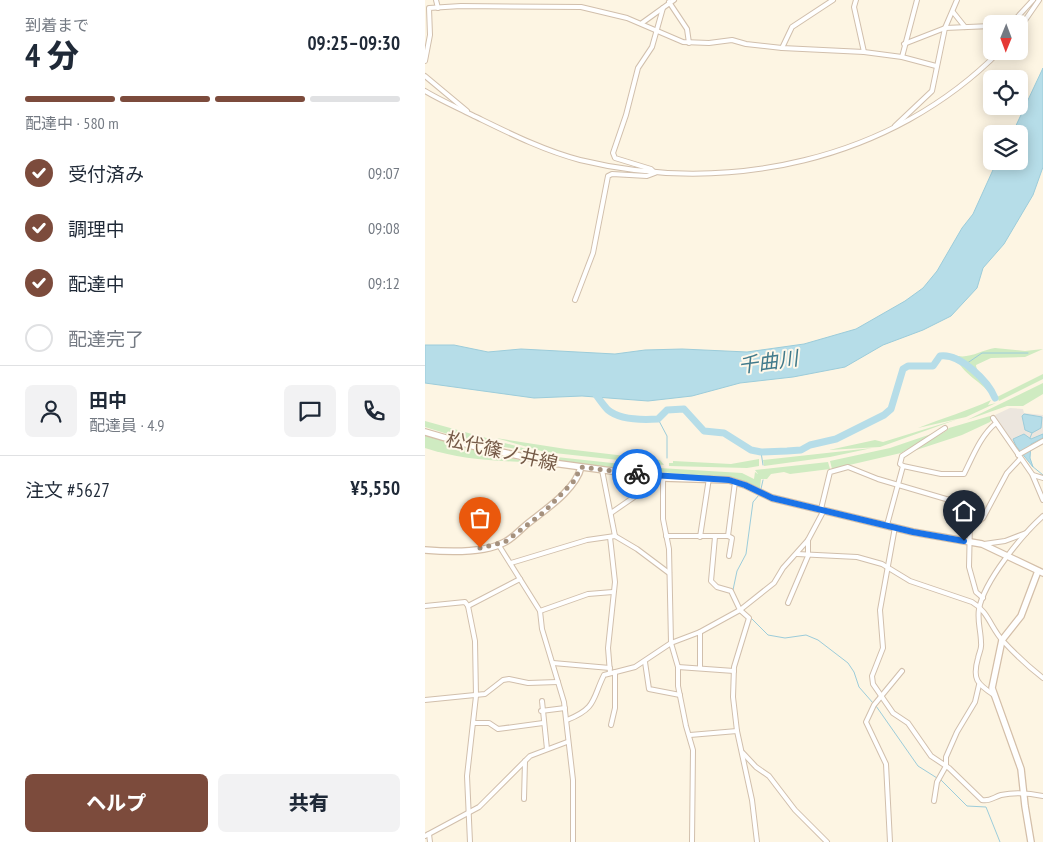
<!DOCTYPE html>
<html lang="ja">
<head>
<meta charset="utf-8">
<style>
	:root { --surface:#fff; --page:#f2f2f3; --text:#1f2937; --muted:#747a83; --line:#e0e1e3; --accent:#7c4b3c }
	body { margin:0; font-family:"PT Sans Narrow","Noto Sans JP",sans-serif; background:var(--page); color:var(--text); height:100vh; display:flex; flex-direction:column; font-size:19px; white-space:nowrap }
	* { box-sizing:border-box; margin:0 }
	p { font-size:16px; color:var(--muted) }
	.icon { flex:none; width:28px; height:28px; fill:none; stroke:currentColor; stroke-width:2; stroke-linecap:round; stroke-linejoin:round }
	.map { position:relative; flex:1; overflow:hidden }
	.panel { display:flex; flex-direction:column; background:var(--surface); width:425px }
	.panel>* { flex:none }
	.needle { width:32px; rotate:181deg }
	.tools { position:absolute; left:558px; top:15px; display:grid; gap:10px }
	.tools a { display:grid; place-items:center; width:45px; height:45px; border-radius:8px; background:var(--surface); box-shadow:0 2px 12px #0003; font-size:25px }
	.pin { position:absolute; display:grid; place-items:center; width:42px; height:42px; color:#fff; margin:-51px -21px; border-radius:50% 50% 50% 0; rotate:-45deg; box-shadow:0 0 5px #0007 }
	.pin .icon { rotate:45deg }
	.courier { position:absolute; display:grid; place-items:center; width:50px; height:50px; margin:-25px; border:4px solid #1a73e8; border-radius:50%; background:#fff; color:#222; box-shadow:0 1px 6px #0007 }
	.head em { font-style:normal; font-weight:800 }
	.head div { display:flex; flex-direction:column-reverse }
	.head { display:flex; align-items:center; justify-content:space-between; height:85px; padding:0 25px }
	h1 { font-size:32px; font-weight:800; line-height:38px }
	.bar { display:grid; grid-template-columns:repeat(4,1fr); gap:8px 5px; align-content:center; height:60px; padding:0 25px }
	.bar i { height:6px; border-radius:4px; background:var(--line) }
	.bar .on { background:var(--accent) }
	.bar p { grid-column:span 4 }
	.line { display:flex; align-items:center; gap:12px; padding:0 25px; border-top:1px solid var(--line) }
	.line div { flex:1 }
	.round { display:grid; place-items:center; flex:none; width:52px; height:52px; border-radius:8px; background:var(--page) }
	ol { padding:0 25px; list-style:none }
	li { display:flex; align-items:center; gap:15px; height:55px }
	li p { margin-inline-start:auto }
	li .icon { padding:5px; border-radius:50%; background:var(--accent); color:#fff; stroke-width:4 }
	li:last-child { color:var(--muted) }
	li i { width:28px; height:28px; border:2px solid var(--line); border-radius:50% }
	.cta { display:flex; gap:10px; margin-top:auto; padding:10px 25px }
	.cta a { flex:1; height:58px; border-radius:8px; background:var(--accent); color:#fff; font-size:20px; font-weight:800; line-height:58px; text-align:center }
	.cta a+a { background:var(--page); color:var(--text) }
	main { display:flex; flex:1; min-height:0 }
	.map>svg:first-child { display:block }
	.industrial { fill:#ece6de }
	.green { fill:#cfebc1 }
	.water { fill:#b6dde8; stroke:#9cccda }
	.lines { fill:none; stroke-linecap:round; stroke-linejoin:round }
	.stream { stroke:#9cccda; stroke-width:1 }
	.river { stroke:#b6dde8; stroke-width:7 }
	.street-casing { stroke:#d1bfac; stroke-width:6 }
	.secondary-casing { stroke:#d4bfa9; stroke-width:8 }
	.street { stroke:#fff; stroke-width:4 }
	.secondary { stroke:#fff; stroke-width:5.5 }
	.done { stroke:#a5917e; stroke-width:5; stroke-dasharray:0 9 }
	.route { stroke:#1a73e8; stroke-width:6 }
	.labels { text-anchor:middle; stroke-width:4; stroke-linejoin:round; paint-order:stroke }
	.street-label { font-size:19px; fill:#765b48; stroke:#fff8ea }
	.water-label { font-size:20px; font-style:italic; fill:#417a8b; stroke:#fff8ea }
</style>
</head>
<body>
<main>
<section class="panel">
<div class="head"><div><h1>4 分</h1><p>到着まで</p></div><em>09:25–09:30</em></div>
<div class="bar"><i class="on"></i><i class="on"></i><i class="on"></i><i></i><p>配達中 · 580 m</p></div>
<ol>
<li><svg class="icon" aria-label="check" viewBox="0 0 24 24"><path d="M5 12l5 5 9-10"/></svg>受付済み<p>09:07</p></li>
<li><svg class="icon" aria-label="check" viewBox="0 0 24 24"><path d="M5 12l5 5 9-10"/></svg>調理中<p>09:08</p></li>
<li><svg class="icon" aria-label="check" viewBox="0 0 24 24"><path d="M5 12l5 5 9-10"/></svg>配達中<p>09:12</p></li>
<li><i></i>配達完了</li>
</ol>
<div class="line" style="height:90px"><a class="round"><svg class="icon" aria-label="person" viewBox="0 0 24 24"><circle cx="12" cy="8" r="4"/><path d="M4 21q1-7 8-7t8 7"/></svg></a><div><b>田中</b><p>配達員 · 4.9</p></div><a class="round"><svg class="icon" aria-label="chat" viewBox="0 0 24 24"><path d="M4 5h16v11H9l-5 4z"/></svg></a><a class="round"><svg class="icon" aria-label="phone" viewBox="0 0 24 24"><path d="M5 4h4l2 5-3 2q2 4 5 5l2-3 5 2v4C11 20 4 13 5 4z"/></svg></a></div>
<div class="line" style="height:65px"><div>注文 #5627</div><b>¥5,550</b></div>
<div class="cta"><a>ヘルプ</a><a>共有</a></div>
</section>
<div class="map">
<svg width="618" height="842" viewBox="0 0 618 842">
	<rect width="100%" height="100%" fill="#fdf5e3"/>
	<!-- industrial -->
	<polygon class="industrial" points="585,408 598,409 599,413 618,415 618,439 593,451 570,417 570,415"/>
	<!-- green -->
	<g class="green">
		<path d="M570,348L600,351L618,349L600,357L566,358L551,365C551,373 567,386 572,397L569,398C558,382 536,374 530,355C542,360 557,350 570,348Z"/>
		<polygon points="618,374 618,379 574,401 572,397"/>
		<polygon points="618,383 618,394 598,406 582,406 542,420"/>
		<path d="M566,400L563,405L571,403L541,417L493,428C517,418 543,411 566,400Z"/>
		<polygon points="565,416 567,419 565,422 537,435 482,453 521,431 524,428"/>
		<polygon points="533,419 455,447 404,450 450,440 458,442"/>
		<polygon points="0,421 98,448 112,453 42,440 0,427"/>
		<polygon points="515,431 476,453 407,469 405,461 465,448"/>
		<path d="M0,436L102,462C66,461 34,459 0,448Z"/>
		<polygon points="71,438 141,449 235,460 239,465 120,452"/>
		<polygon points="447,448 405,457 339,466 338,460"/>
		<polygon points="122,456 234,468 317,473 329,479 330,472 333,474 330,470 403,462 405,469 365,474 359,472 346,474 342,479 336,479 335,489 313,479 190,468 117,459"/>
		<polygon points="334,459 334,466 322,468 244,466 244,463 248,463 248,461 306,464"/>
	</g>
	<!-- water -->
	<g class="water">
		<polygon points="618,68 618,167 608,195 579,244 558,268 552,288 526,316 498,330 458,345 420,367 368,377 315,383 267,396 223,401 157,396 109,398 0,383 0,345 29,345 63,352 96,349 190,354 220,350 257,349 322,352 379,344 431,329 480,301 498,288 512,271 537,228 548,214 572,161 594,161 594,134 587,134"/>
		<polygon points="599,414 617,417 616,428 607,433 600,430 597,416"/>
		<polygon points="599,434 606,439 618,434 618,438 606,444 605,458 608,467 591,446 588,439"/>
	</g>
	<g class="lines">
		<!-- stream -->
		<g class="stream">
			<polyline points="541,364 557,353 603,353"/>
			<polyline points="233,419 242,436 242,458"/>
			<polyline points="605,438 607,433"/>
			<polyline points="336,452 338,465"/>
			<polyline points="607,466 618,475"/>
			<polyline points="336,489 338,480"/>
			<polyline points="308,590 312,571 321,554 328,502 334,495"/>
			<polyline points="326,618 343,635 360,638 381,635 393,640 423,663 429,672 434,687 448,703"/>
			<polyline points="451,706 493,766 512,778"/>
			<polyline points="516,780 542,806 561,807 575,842"/>
		</g>
		<!-- river -->
		<path class="river" d="M168,391C173,397 178,405 183,410C195,420 218,420 233,419L242,410L259,409L279,431L299,433L326,450L336,452L362,451L376,450L385,445L411,439L459,415L466,409L478,369L483,366H508L515,356C535,353 563,381 570,398"/>
		<defs>
			<g id="street">
				<polyline points="11,0 13,8"/>
				<polyline points="431,0 429,7 439,52"/>
				<polyline points="244,2 262,29 264,43"/>
				<polyline points="528,12 540,27"/>
				<polyline points="217,23 249,0"/>
				<polyline points="586,24 608,0"/>
				<polyline points="594,29 614,0"/>
				<polyline points="479,44 520,28 566,26"/>
				<polyline points="357,48 367,27 408,0"/>
				<polyline points="477,57 492,0"/>
				<polyline points="0,61 5,35 4,8 36,6 156,7 202,18 258,42 284,43 307,40 321,44 357,48 439,52 477,57 511,66"/>
				<polyline points="0,76 42,111"/>
				<path d="M0,91C15,100 31,107 47,115C82,132 117,150 155,160C302,196 466,161 575,51"/>
				<polyline points="470,126 507,91 520,28 532,0"/>
				<polyline points="150,300 168,253 183,176 187,174 222,176 230,173 226,169 190,158 188,153 201,115 213,68 227,47 238,8"/>
				<polyline points="568,418 607,474 618,500"/>
				<polyline points="593,455 618,441"/>
				<path d="M478,466L516,474H539C548,456 556,435 571,423"/>
				<polyline points="177,470 190,536"/>
				<polyline points="608,475 618,478"/>
				<polyline points="238,478 238,519 244,549 246,643 253,667 253,686 261,726 268,750 267,842"/>
				<polyline points="396,509 405,472 423,467 453,479 538,504 545,522 544,567 551,592 558,598"/>
				<polyline points="186,513 212,495 227,476"/>
				<polyline points="545,522 554,521 558,518 582,473 595,459"/>
				<polyline points="462,525 478,466 475,464 477,456 520,428"/>
				<path d="M470,527L455,610L458,648L447,676L448,684L468,713L483,723L506,756L524,768L557,800C564,802 569,797 576,795C590,792 605,793 618,796"/>
				<polyline points="241,536 303,536 310,482"/>
				<polyline points="303,536 307,538 304,556"/>
				<polyline points="275,537 284,478"/>
				<polyline points="290,537 286,581 292,587 306,591 315,610 324,618 309,667 308,697 312,731 327,800 332,842"/>
				<polyline points="73,544 115,611 117,629 139,702 148,780 148,842"/>
				<polyline points="559,544 580,541 601,533"/>
				<path d="M372,554L432,557L457,564L485,581L547,602C563,611 566,628 578,641C590,654 604,667 618,678"/>
				<polyline points="86,563 162,540 190,536 212,549 244,573"/>
				<polyline points="363,603 383,556 383,540"/>
				<polyline points="0,606 40,602 43,606 50,641 51,696 42,776 45,842"/>
				<polyline points="43,606 95,579"/>
				<polyline points="115,611 163,594 188,592"/>
				<polyline points="275,632 275,667"/>
				<polyline points="220,662 224,689 255,695"/>
				<polyline points="128,663 185,668"/>
				<polyline points="253,667 309,671"/>
				<polyline points="185,673 183,648 190,582 185,537"/>
				<path d="M569,695C552,684 547,679 553,658C554,653 557,648 556,643C556,631 552,621 554,609C559,581 597,535 618,516"/>
				<polyline points="0,700 60,694 78,680 84,679 103,683 133,682"/>
				<polyline points="117,701 122,749"/>
				<polyline points="116,711 140,708"/>
				<path d="M142,720C172,708 167,699 179,675L210,667L246,643L275,632L315,610L349,583L358,568L383,540L399,510"/>
				<polyline points="49,723 64,723 73,729 118,723"/>
				<polyline points="186,725 190,708 190,672"/>
				<polyline points="265,735 312,731"/>
				<polyline points="318,753 331,767 344,776 370,810 402,842"/>
				<polyline points="99,799 100,761"/>
				<polyline points="509,801 512,782 521,766 521,757 532,732 550,702 554,685"/>
				<polyline points="4,834 5,842"/>
				<polyline points="0,836 54,807 105,756 142,742"/>
				<polyline points="465,842 461,764 441,722 449,705 477,671"/>
			</g>
			<g id="secondary">
				<polyline points="0,432 48,446 128,463 238,478 304,480 320,485 347,498 488,532 557,544 618,573"/>
				<path d="M0,550C23,552 60,553 80,542C88,538 95,530 101,525C118,511 151,490 156,467"/>
				<polyline points="606,842 600,806 596,769 567,688 577,640 596,616 613,571"/>
			</g>
		</defs>
		<!-- street casing -->
		<use href="#street" class="street-casing"/>
		<!-- secondary casing -->
		<use href="#secondary" class="secondary-casing"/>
		<!-- street -->
		<use href="#street" class="street"/>
		<!-- secondary -->
		<use href="#secondary" class="secondary"/>
	</g>
	<g class="lines">
		<!-- done -->
		<polyline class="done" points="55,548 80,542 119,512 149,481 156,467 212,474"/>
		<!-- route -->
		<polyline class="route" points="212,474 304,480 320,485 347,498 488,532 539,541"/>
	</g>
	<g class="labels">
		<!-- street labels -->
		<g class="street-label">
			<text transform="translate(77 451) rotate(13)" y="7">松代篠ノ井線</text>
		</g>
		<!-- water labels -->
		<g class="water-label">
			<text transform="translate(343 362) rotate(-8)" y="7">千曲川</text>
		</g>
	</g>
</svg>
<div class="tools">
<a><svg class="needle" viewBox="-14 -14 28 28"><path d="M0-13l5 13h-10z" fill="#e53935"/><path d="M0 13l5-13h-10z" fill="#747a83"/></svg></a>
<a><svg class="icon" aria-label="locate" viewBox="0 0 24 24"><circle cx="12" cy="12" r="6"/><path d="M12 2v4M12 18v4M2 12h4M18 12h4"/></svg></a>
<a><svg class="icon" aria-label="layers" viewBox="0 0 24 24"><path d="M12 4l9 5-9 5-9-5zM3 14l9 5 9-5"/></svg></a>
</div>
<div class="pin" style="left:55px;top:548px;background:#ea580c"><svg class="icon" aria-label="bag" viewBox="0 0 24 24"><path d="M5 8h14l-1 12H6zM9 8a3 3 0 0 1 6 0"/></svg></div>
<div class="pin" style="left:539px;top:541px;background:#1f2937"><svg class="icon" aria-label="home" viewBox="0 0 24 24"><path d="M3 11l9-7 9 7M6 9v11h12V9"/></svg></div>
<div class="courier" style="left:212px;top:474px"><svg class="icon" aria-label="bike" viewBox="0 0 24 24"><circle cx="6" cy="16" r="4"/><circle cx="18" cy="16" r="4"/><path d="M6 16l4-8h5l3 8M10 8l3 8H6M13 5h3"/></svg></div>
</div>
</main>
</body>
</html>
